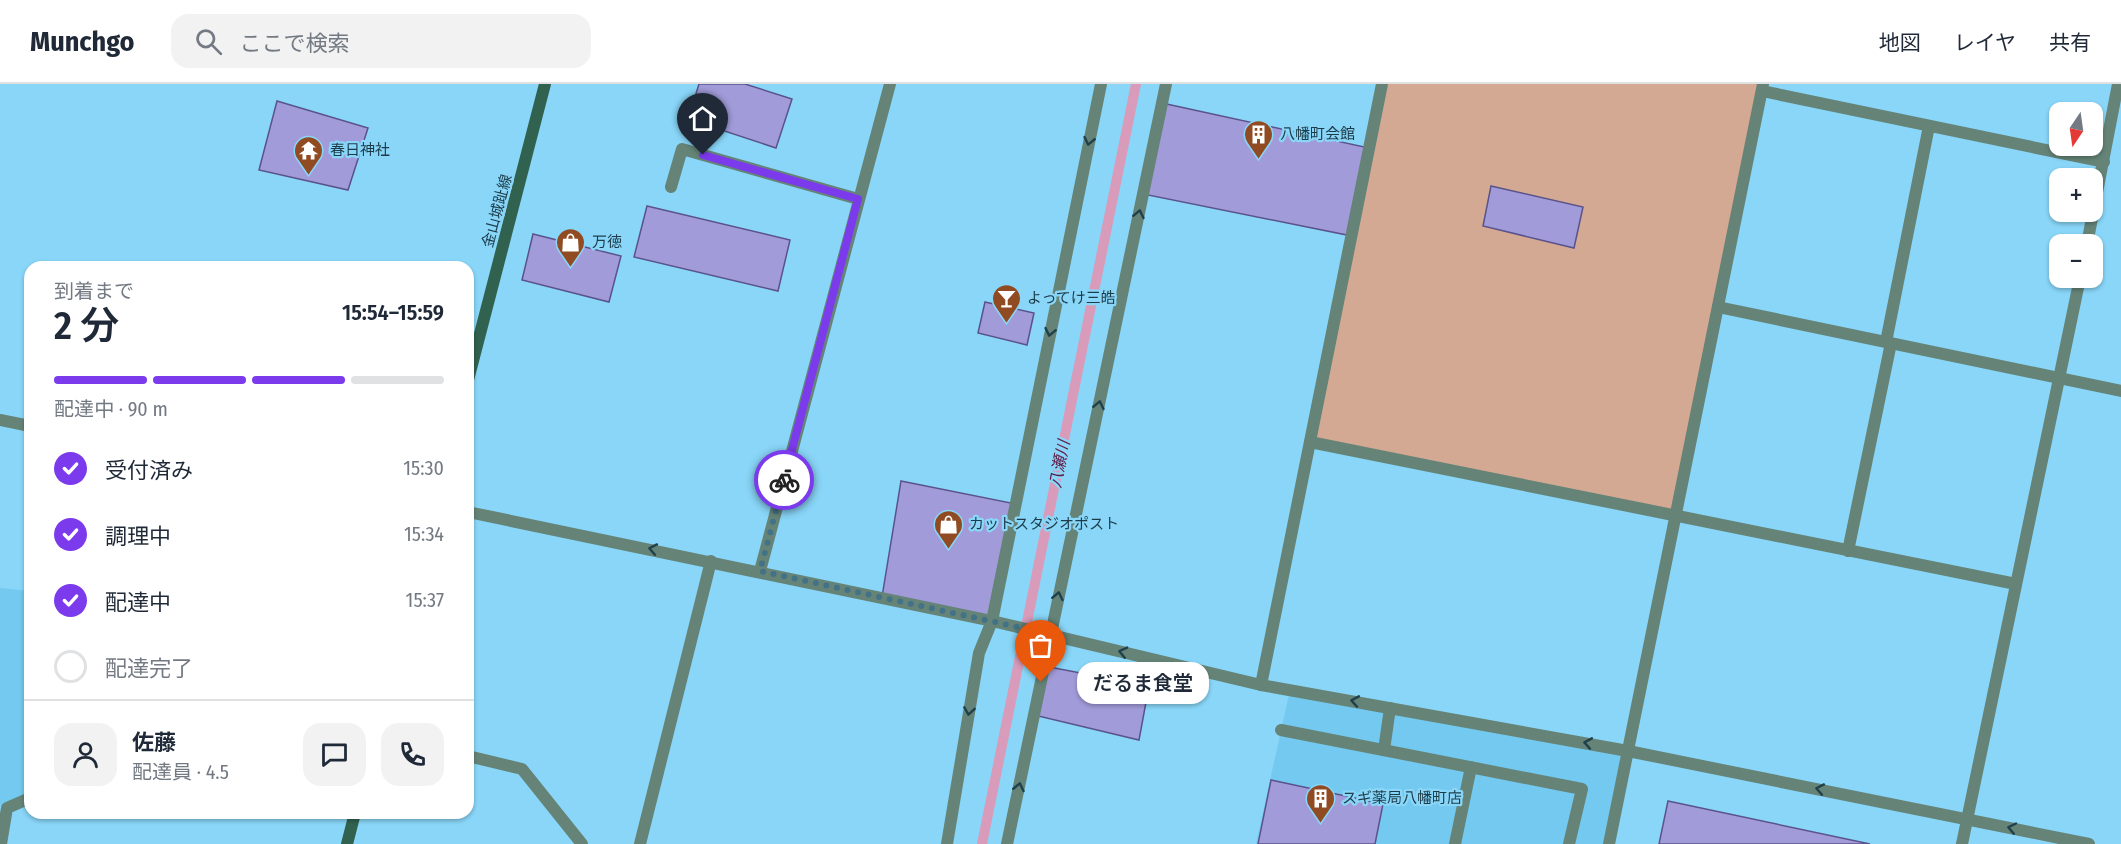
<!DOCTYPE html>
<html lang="ja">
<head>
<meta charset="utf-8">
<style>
	:root { --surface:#fff; --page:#f2f2f3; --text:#1f2937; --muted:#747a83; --line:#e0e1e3; --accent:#7c3aed }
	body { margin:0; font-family:"Fira Sans Condensed","Noto Sans JP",sans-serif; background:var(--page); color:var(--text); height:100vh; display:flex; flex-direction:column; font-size:22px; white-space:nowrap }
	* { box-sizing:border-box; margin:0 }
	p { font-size:20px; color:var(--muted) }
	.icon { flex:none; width:33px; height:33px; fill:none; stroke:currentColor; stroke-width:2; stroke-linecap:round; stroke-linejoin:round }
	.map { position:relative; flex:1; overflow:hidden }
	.drawer { position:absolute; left:24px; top:177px; width:450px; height:558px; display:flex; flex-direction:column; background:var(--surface); border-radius:18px; box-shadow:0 2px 4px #0004 }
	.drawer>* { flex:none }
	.needle { width:39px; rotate:193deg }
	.controls { position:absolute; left:2049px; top:18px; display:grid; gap:12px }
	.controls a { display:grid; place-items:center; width:54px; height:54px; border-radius:12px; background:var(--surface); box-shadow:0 2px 4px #0004; font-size:30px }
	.pin { position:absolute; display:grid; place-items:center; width:51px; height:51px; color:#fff; margin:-62px -26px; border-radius:50% 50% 50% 0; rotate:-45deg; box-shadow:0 0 6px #0007 }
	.pin .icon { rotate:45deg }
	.courier { position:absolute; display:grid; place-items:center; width:60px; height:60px; margin:-30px; border:4px solid #7c3aed; border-radius:50%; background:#fff; color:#222; box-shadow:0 2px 8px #0007 }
	.bubble { position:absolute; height:42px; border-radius:18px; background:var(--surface); box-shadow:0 2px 4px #0004; font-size:20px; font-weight:600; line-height:42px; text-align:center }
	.overview em { font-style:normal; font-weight:600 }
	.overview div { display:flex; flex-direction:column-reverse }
	.overview { display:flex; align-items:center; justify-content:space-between; height:102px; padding:0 30px }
	h1 { font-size:39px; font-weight:600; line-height:45px }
	.bar { display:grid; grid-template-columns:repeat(4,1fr); gap:9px 6px; align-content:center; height:72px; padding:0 30px }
	.bar i { height:8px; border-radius:4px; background:var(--line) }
	.bar .active { background:var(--accent) }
	.bar p { grid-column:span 4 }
	.line { display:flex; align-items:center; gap:15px; padding:0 30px; border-top:2px solid var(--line) }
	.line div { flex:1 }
	.round { display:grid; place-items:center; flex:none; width:63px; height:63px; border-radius:18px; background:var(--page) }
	ol { padding:0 30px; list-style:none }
	li { display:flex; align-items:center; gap:18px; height:66px }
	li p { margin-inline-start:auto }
	li .icon { padding:6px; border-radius:50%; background:var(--accent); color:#fff; stroke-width:4 }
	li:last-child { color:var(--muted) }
	li i { width:33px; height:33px; border:3px solid var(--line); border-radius:50% }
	header { display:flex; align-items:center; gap:36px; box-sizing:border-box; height:84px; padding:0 30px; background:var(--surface); border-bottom:2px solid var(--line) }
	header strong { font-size:28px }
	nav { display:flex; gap:33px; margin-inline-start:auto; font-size:21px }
	.search { width:420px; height:54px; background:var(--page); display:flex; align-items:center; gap:15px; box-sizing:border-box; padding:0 21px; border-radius:18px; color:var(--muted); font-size:22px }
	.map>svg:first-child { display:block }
	.built { fill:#73c9ef }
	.green { fill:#d4a993 }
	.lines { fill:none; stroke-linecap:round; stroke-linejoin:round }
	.stream { stroke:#d99bba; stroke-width:10 }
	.building { fill:#a19bd9; stroke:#5a538b; stroke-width:1.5 }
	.service { stroke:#658477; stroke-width:12 }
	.minor { stroke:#658477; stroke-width:12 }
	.secondary { stroke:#316250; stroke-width:12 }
	.oneway { stroke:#20404c }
	.done { stroke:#427287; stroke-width:6; stroke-dasharray:0 10.8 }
	.route { stroke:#7c3aed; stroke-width:8 }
	.labels { text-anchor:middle; stroke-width:4.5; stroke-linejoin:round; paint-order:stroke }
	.poi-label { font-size:15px; fill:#1c3c4a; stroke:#89d6f8; text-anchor:start }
	.street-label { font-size:15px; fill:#1c3c4a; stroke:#89d6f8 }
	.water-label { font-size:16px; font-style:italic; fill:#621a45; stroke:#89d6f8 }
</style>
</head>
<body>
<header>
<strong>Munchgo</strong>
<div class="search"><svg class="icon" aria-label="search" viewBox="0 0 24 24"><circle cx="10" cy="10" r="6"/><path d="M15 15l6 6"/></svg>ここで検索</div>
<nav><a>地図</a><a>レイヤ</a><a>共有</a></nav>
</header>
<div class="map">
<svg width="2121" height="760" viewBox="0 0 2121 760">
	<rect width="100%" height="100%" fill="#89d6f8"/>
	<!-- built -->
	<g class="built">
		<polygon points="0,504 30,507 30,714 7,724 0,722"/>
		<polygon points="1290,606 1628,667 1609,760 1256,760"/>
	</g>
	<!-- green -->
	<polygon class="green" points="1383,0 1764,0 1676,432 1310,358"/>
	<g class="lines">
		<!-- stream -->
		<polyline class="stream" points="982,760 1136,0"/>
	</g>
	<!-- building -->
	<g class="building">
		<polygon points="699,0 745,0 792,15 776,64 688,35"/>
		<polygon points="277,17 368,44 348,106 259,86"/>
		<polygon points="1162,19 1369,64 1352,152 1143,110"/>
		<polygon points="1491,102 1583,123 1574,164 1483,142"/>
		<polygon points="647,122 790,156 778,207 634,173"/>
		<polygon points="533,150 621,172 609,218 522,196"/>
		<polygon points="985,218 1034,229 1027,261 978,249"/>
		<polygon points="901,397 1016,420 992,537 882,513"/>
		<polygon points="1044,582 1149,602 1139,656 1034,631"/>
		<polygon points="1271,696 1383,720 1375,760 1258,760"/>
		<polygon points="1668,717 1870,760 1659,760"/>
	</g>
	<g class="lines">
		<!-- service -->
		<g class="service">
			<polyline points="1762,7 2104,78"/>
			<polyline points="671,103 682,65 858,115"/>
			<polyline points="1848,467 1891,259"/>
			<polyline points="1281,646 1582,705 1569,760"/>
			<polyline points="1384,666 1390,624"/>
			<polyline points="468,672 522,685 582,760"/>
			<polyline points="1,760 7,724 30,714"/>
			<polyline points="1007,760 1166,0"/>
			<polyline points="1455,760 1471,683"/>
		</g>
		<!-- minor -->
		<g class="minor">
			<polyline points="2087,160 2118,0"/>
			<polyline points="1718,223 2121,307"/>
			<polyline points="1886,258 1929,42"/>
			<polyline points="0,336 30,342"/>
			<polyline points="1310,358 2016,500"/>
			<polyline points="468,428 992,537 1261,601 1628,667 2089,760"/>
			<polyline points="760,487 890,0"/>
			<polyline points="1261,601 1382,0"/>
			<polyline points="640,760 711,477"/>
			<polyline points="947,760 979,569 992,537 1101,0"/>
			<polyline points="1609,760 1763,0"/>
			<polyline points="1962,760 2080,194"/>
		</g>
		<!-- secondary -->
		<g class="secondary">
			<polyline points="468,296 545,0"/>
			<polyline points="347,760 355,729"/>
		</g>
	</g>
	<!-- one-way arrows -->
	<defs><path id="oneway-chevron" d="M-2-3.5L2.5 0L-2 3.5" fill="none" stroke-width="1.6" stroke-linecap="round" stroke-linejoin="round" transform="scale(1.5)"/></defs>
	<g class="oneway">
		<use href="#oneway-chevron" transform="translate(1089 57) rotate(102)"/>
		<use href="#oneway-chevron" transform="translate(1139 130) rotate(-78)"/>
		<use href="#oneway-chevron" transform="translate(1050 248) rotate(102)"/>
		<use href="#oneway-chevron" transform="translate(1099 321) rotate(-78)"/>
		<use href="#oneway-chevron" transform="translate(653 465) rotate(-169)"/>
		<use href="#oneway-chevron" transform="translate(1058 512) rotate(-78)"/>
		<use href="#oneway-chevron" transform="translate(1123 568) rotate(-167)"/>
		<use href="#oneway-chevron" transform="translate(1355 617) rotate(-170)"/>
		<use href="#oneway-chevron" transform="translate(969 627) rotate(99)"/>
		<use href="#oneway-chevron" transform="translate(1588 659) rotate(-170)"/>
		<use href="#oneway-chevron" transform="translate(1019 703) rotate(-78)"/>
		<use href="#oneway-chevron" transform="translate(1820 705) rotate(-169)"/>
		<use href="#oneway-chevron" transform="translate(2012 744) rotate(-168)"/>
	</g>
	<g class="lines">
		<!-- done -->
		<polyline class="done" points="784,396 760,487 1050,550 1041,598"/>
		<!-- route -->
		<polyline class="route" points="703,71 858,115 784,396"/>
	</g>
	<!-- icons -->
	<defs>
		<symbol id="building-pin" viewBox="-11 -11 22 30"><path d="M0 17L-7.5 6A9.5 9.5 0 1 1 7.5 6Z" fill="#914b22" stroke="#89d6f8"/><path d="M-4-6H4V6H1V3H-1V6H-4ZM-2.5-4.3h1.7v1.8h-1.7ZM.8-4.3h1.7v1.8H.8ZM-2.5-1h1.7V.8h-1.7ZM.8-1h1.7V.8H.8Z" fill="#fff"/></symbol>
		<symbol id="temple-pin" viewBox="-11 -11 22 30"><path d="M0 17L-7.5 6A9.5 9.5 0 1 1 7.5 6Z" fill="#914b22" stroke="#89d6f8"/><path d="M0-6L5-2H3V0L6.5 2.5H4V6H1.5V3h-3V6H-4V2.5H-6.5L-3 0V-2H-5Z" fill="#fff"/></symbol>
		<symbol id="shop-pin" viewBox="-11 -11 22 30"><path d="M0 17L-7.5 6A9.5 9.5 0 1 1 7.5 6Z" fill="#914b22" stroke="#89d6f8"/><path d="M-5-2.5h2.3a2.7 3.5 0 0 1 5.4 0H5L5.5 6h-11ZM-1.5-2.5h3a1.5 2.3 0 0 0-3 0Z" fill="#fff"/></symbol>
		<symbol id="bar-pin" viewBox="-11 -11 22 30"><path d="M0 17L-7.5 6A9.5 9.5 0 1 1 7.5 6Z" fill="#914b22" stroke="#89d6f8"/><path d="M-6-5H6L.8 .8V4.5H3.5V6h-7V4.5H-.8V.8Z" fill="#fff"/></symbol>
	</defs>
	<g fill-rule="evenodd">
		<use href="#building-pin" x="1242" y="34" width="33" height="45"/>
		<use href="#temple-pin" x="292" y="50" width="33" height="45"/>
		<use href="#shop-pin" x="554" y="142" width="33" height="45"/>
		<use href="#bar-pin" x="990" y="198" width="33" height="45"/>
		<use href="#shop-pin" x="932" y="424" width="33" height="45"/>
		<use href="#building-pin" x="1304" y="698" width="33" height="45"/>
	</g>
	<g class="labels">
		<!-- poi labels -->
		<g class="poi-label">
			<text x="1280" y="55">八幡町会館</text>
			<text x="330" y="71">春日神社</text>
			<text x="592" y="163">万徳</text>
			<text x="1027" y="219">よってけ三皓</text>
			<text x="969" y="445">カットスタジオポスト</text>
			<text x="1342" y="719">スギ薬局八幡町店</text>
		</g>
		<!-- street labels -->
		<g class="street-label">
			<text transform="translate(497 127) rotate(-75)" y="5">金山城趾線</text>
		</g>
		<!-- water labels -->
		<g class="water-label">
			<text transform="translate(1059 380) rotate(-79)" y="6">八瀬川</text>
		</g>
	</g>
</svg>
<div class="controls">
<a><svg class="needle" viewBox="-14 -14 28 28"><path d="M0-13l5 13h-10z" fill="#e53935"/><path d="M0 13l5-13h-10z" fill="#747a83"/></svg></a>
<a>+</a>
<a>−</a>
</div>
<div class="pin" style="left:1041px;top:598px;background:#ea580c"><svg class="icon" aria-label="bag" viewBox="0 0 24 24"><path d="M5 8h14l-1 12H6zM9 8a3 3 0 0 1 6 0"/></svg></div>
<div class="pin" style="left:703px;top:71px;background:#1f2937"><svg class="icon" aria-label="home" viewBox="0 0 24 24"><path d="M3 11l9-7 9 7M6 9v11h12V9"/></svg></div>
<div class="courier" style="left:784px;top:396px"><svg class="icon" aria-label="bike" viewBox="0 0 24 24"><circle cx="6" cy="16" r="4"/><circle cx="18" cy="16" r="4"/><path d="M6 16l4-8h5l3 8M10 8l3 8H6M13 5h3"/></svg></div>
<div class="bubble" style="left:1077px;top:578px;width:132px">だるま食堂</div>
<section class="drawer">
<div class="overview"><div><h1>2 分</h1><p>到着まで</p></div><em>15:54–15:59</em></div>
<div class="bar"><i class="active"></i><i class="active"></i><i class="active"></i><i></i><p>配達中 · 90 m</p></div>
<ol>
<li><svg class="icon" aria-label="check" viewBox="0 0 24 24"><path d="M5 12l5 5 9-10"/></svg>受付済み<p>15:30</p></li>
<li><svg class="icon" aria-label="check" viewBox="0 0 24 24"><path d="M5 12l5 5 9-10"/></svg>調理中<p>15:34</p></li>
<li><svg class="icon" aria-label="check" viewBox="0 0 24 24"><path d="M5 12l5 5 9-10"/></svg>配達中<p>15:37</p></li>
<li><i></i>配達完了</li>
</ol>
<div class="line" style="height:108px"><a class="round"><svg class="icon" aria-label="person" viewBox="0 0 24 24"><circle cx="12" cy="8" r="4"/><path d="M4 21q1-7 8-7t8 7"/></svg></a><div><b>佐藤</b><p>配達員 · 4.5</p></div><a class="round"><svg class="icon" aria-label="chat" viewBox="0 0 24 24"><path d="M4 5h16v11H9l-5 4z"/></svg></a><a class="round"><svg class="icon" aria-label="phone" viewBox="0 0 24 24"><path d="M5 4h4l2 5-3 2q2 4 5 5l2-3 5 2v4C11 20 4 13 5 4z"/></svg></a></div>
</section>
</div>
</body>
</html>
